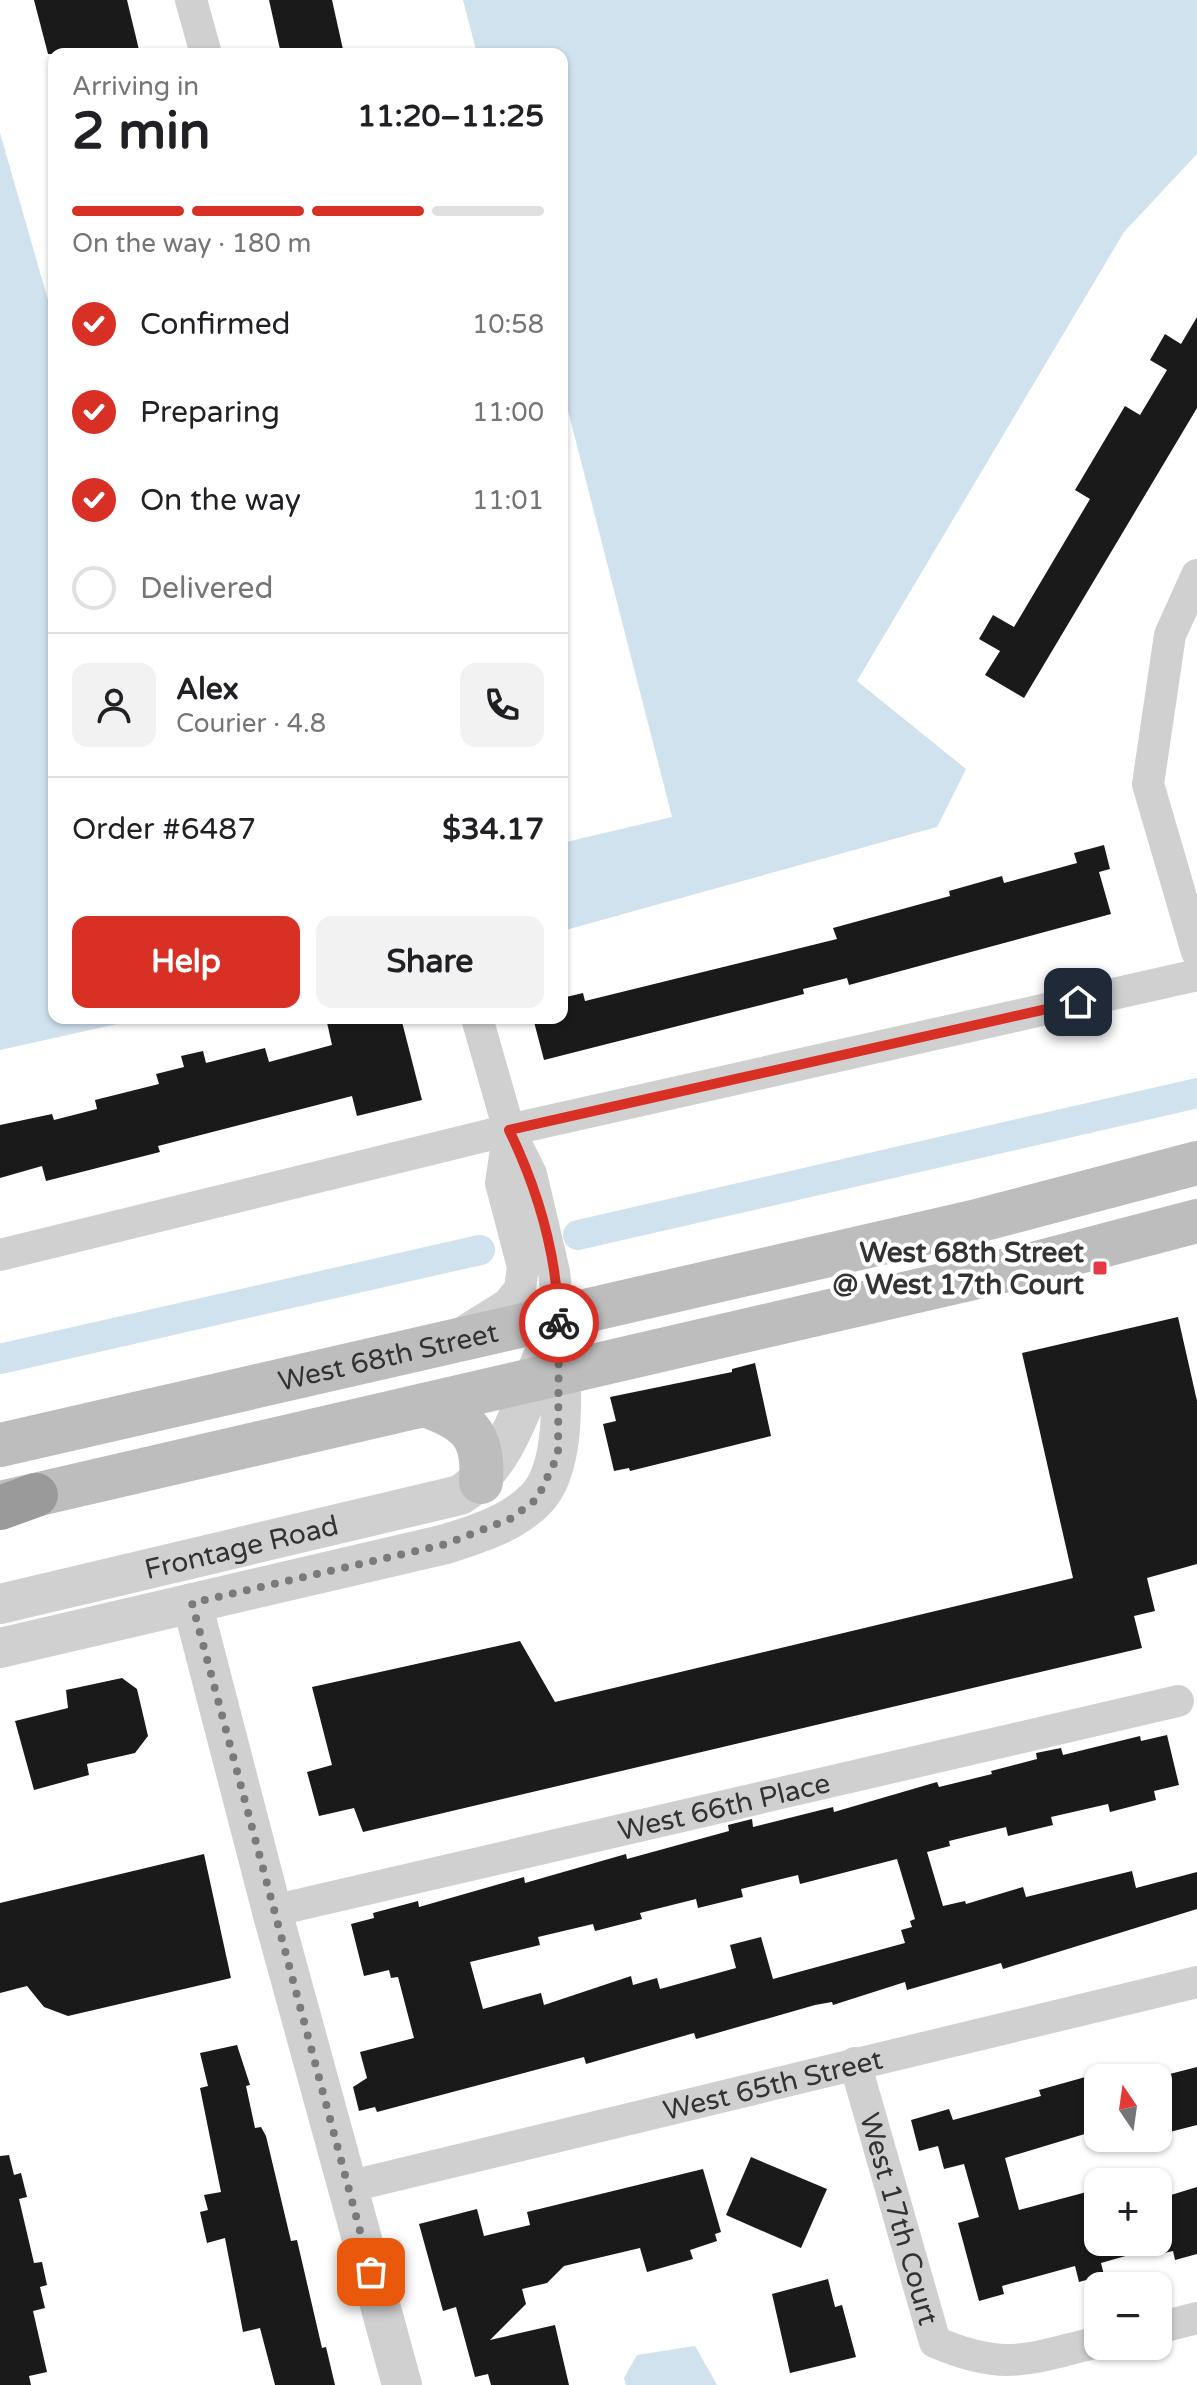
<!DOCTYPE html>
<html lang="en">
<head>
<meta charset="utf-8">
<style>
	:root { --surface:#fff; --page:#f2f2f2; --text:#202124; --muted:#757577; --line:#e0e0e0; --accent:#d93025 }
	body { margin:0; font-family:"Varela Round",sans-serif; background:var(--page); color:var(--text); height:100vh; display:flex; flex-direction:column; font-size:30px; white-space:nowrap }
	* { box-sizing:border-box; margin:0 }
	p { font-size:26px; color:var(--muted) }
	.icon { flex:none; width:44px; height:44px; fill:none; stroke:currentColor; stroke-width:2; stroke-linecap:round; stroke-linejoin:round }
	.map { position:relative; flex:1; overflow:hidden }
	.side { position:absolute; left:48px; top:48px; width:520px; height:976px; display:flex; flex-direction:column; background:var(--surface); border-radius:16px; box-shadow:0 2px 6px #0004 }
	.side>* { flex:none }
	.needle { width:52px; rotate:347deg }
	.fabs { position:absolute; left:1084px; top:2064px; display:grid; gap:16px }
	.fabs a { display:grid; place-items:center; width:88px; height:88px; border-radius:16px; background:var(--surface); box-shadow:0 2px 6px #0004; font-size:40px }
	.pin { position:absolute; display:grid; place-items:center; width:68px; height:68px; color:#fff; margin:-34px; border-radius:16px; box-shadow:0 4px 12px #0006 }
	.courier { position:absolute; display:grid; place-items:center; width:80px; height:80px; margin:-40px; border:6px solid #d93025; border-radius:50%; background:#fff; color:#222; box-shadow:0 2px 10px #0007 }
	.summary em { font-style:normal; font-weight:800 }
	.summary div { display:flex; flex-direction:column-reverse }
	.summary { display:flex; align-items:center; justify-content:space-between; height:136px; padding:0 24px }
	h1 { font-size:52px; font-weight:800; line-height:60px }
	.bar { display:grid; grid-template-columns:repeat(4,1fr); gap:12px 8px; align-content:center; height:96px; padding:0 24px }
	.bar i { height:10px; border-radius:6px; background:var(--line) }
	.bar .current { background:var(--accent) }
	.bar p { grid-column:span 4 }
	.line { display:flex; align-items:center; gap:20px; padding:0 24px; border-top:2px solid var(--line) }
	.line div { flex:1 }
	.round { display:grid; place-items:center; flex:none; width:84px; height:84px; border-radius:16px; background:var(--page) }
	ol { padding:0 24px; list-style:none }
	li { display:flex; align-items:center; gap:24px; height:88px }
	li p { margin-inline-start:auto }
	li .icon { padding:8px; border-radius:50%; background:var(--accent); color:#fff; stroke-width:4 }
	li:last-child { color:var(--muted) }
	li i { width:44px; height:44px; border:4px solid var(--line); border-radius:50% }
	.cta { display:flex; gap:16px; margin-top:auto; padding:16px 24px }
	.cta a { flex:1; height:92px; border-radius:16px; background:var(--accent); color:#fff; font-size:32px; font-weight:800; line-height:92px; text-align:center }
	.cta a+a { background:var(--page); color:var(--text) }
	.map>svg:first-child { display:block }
	.water { fill:#cfe2ee }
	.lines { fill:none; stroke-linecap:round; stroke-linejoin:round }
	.canal { stroke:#cfe2ee; stroke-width:30 }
	.building { fill:#1a1a1a; fill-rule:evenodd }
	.minor { stroke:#d0d0d0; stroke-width:32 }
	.tertiary { stroke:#d0d0d0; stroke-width:40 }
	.secondary { stroke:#bdbdbd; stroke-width:44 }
	.motorway { stroke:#9a9a9a; stroke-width:44 }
	.done { stroke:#7a7a7a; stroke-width:8; stroke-dasharray:0 14.4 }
	.route { stroke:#d93025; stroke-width:10 }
	.poi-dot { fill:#e63946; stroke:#fff; stroke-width:3 }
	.labels { text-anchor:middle; stroke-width:8; stroke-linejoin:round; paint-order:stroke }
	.poi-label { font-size:28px; font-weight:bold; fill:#333; stroke:#fff; text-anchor:end }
	.street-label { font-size:28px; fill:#333; stroke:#fff }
</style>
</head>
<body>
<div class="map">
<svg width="1197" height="2385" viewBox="0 0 1197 2385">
	<rect width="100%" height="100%" fill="#fff"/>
	<!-- water -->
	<g class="water">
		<polygon points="463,0 1197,0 1197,154 1124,232 857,681 966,769 937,827 562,931 562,843 672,817 562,387 562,54 477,54"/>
		<polygon points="0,133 54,321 54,1018 144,1018 0,1050"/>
		<polygon points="695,2346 717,2385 626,2385 624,2378 637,2355"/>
	</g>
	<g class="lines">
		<!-- canal -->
		<g class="canal">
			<polyline points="578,1235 1197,1093"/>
			<polyline points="0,1359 480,1250"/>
		</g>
	</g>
	<!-- building -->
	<g class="building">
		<polygon points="34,0 127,0 140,54 48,54"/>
		<polygon points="269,0 332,0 344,54 281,54"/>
		<polygon points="1197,317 1197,408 1024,698 985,675 1000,651 979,639 993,615 1014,627 1090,499 1075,490 1125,406 1140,415 1167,370 1150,360 1165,334 1181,344"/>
		<polygon points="1104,845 1110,869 1099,872 1111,914 849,985 847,978 803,989 804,994 544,1060 533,1018 562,1018 562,998 583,993 585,1001 837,939 833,928 950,896 949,891 1002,876 1004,883 1077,863 1074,853"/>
		<polygon points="326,1018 401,1018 422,1100 357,1116 352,1096 158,1146 160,1152 46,1181 42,1166 0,1178 0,1125 52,1114 54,1120 97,1109 95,1100 159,1084 156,1074 184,1067 181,1056 203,1051 206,1063 265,1048 269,1062 332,1045"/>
		<polygon points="1178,1317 1197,1401 1197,1564 1147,1578 1155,1611 1134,1616 1142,1648 363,1832 354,1808 319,1816 307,1772 332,1765 312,1687 520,1641 555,1702 1073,1578 1022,1353"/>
		<polygon points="755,1363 771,1436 630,1471 629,1468 614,1471 603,1424 616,1421 610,1397 732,1372 732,1369"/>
		<polygon points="122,1678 137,1689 148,1736 135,1753 87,1764 89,1775 34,1790 15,1721 68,1708 66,1690"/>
		<path d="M1167,1735L1179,1785L1154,1791L1156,1800L1110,1812L1108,1804L1051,1817L1053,1825L1008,1836L1006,1827L949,1841L950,1846L927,1852L943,1906L965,1901L966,1904L1023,1887L1026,1897L1132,1871L1136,1888L1197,1872V1909L1003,1969L1001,1963L907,1990L905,1982L833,2005L832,2002L815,2005L696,2039L694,2033L586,2064L584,2057L377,2112L375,2107L359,2111L353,2087L367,2078L360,2052L414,2038L398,1977L391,1978L389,1970L364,1976L351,1924L374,1918L373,1913L418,1901L419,1907L524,1877L525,1883L626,1854L627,1859L729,1831L728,1825L752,1819L753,1827L833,1807L834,1812L937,1782L939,1787L992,1774L991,1771L1037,1759L1036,1753L1061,1748L1063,1755L1140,1736L1141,1741ZM897,1859L915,1919L910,1921L912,1927L901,1930L905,1943L773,1979L761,1937L730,1945L736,1968L660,1989L657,1978L633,1985L631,1976L544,2005L541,1993L483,2009L470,1962L540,1945L538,1937L593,1924L595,1931L642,1919L640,1913L696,1899L698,1908L743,1897L741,1889L798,1875L800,1884Z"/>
		<polygon points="204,1854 231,1978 68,2016 44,2007 27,1986 0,1993 0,1903"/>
		<polygon points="237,2045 250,2085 246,2086 255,2128 261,2127 266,2136 291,2241 297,2240 322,2348 326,2347 335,2385 275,2385 260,2328 243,2332 225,2238 207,2243 200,2212 208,2210 204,2195 221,2192 200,2088 208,2086 200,2053"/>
		<polygon points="1197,2067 1197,2125 1158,2135 1158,2077"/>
		<polygon points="1089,2076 1098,2076 1098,2130 1005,2158 1019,2210 1098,2189 1098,2242 1150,2242 1150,2249 1101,2263 1104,2275 1079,2282 1075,2266 1002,2286 1004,2294 979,2301 958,2223 979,2217 964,2164 944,2169 938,2146 919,2151 911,2120 949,2109 953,2120 1041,2096 1039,2090"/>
		<polygon points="9,2155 14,2175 21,2173 27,2197 19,2199 34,2263 42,2262 47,2285 40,2287 45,2308 33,2311 47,2372 29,2376 31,2385 0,2385 0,2156"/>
		<polygon points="751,2157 827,2189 801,2248 726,2215"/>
		<polygon points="703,2169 721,2232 715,2234 717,2241 690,2250 693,2259 647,2272 640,2248 564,2266 547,2283 522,2289 526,2304 490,2340 555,2325 569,2385 491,2385 488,2374 475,2377 456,2307 443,2311 419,2224 477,2209 484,2236 530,2225 527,2212"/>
		<polygon points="1197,2187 1197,2254 1175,2260 1173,2251 1164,2253 1162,2246 1158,2247 1158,2199"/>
		<polygon points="828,2279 835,2307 842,2305 856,2357 790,2373 772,2294"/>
	</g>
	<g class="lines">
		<!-- minor -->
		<g class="minor">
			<polyline points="191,0 206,54"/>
			<polyline points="1197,575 1170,635 1148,784 1197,952"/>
			<polyline points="477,1018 509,1130 531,1174 554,1272 559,1319"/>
			<polyline points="0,1255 509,1130 1197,975"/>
			<polyline points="468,1329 508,1304 520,1289 523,1267 501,1183 509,1130"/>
			<path id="s1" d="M272,1911L1178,1701"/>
			<path id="s2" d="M855,2063L935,2342C1005,2372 1028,2359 1098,2342"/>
			<path id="s3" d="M347,2187L1197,1982"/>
			<polyline points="1158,2328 1197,2318"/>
		</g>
		<!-- tertiary -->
		<g class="tertiary">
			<polyline points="192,1603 272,1911 402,2385"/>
			<path id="s4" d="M0,1604L460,1495C506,1466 523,1403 544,1354"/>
			<path d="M0,1648L446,1544C477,1534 511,1524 535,1500C572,1464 559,1368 559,1319"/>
		</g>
		<!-- secondary -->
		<g class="secondary">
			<path d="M425,1405C467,1420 485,1434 481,1482"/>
			<path id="s5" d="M0,1445L973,1222L1197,1163"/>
			<polyline points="0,1503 1029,1265 1197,1221"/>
		</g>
		<!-- motorway -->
		<polyline class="motorway" points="0,1508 36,1495"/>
	</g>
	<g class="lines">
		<!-- done -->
		<polyline class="done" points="371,2272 192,1603 446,1544 510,1519 537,1499 558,1455 559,1323"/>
		<!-- route -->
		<path class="route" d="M559,1323C557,1257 538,1190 509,1130L1078,1002"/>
	</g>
	<!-- markers -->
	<rect class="poi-dot" x="1092" y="1260" width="16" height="16" rx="4"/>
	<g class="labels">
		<!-- poi labels -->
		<g class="poi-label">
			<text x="1084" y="1262">West 68th Street<tspan x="1084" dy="32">@ West 17th Court</tspan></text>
		</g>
		<!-- street labels -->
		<g class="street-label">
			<text dy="10" stroke="none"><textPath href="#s5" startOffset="398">West 68th Street</textPath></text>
			<text dy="10" stroke="none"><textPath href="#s4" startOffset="248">Frontage Road</textPath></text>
			<text dy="10" stroke="none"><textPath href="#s1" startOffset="464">West 66th Place</textPath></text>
			<text dy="10" stroke="none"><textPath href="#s3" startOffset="438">West 65th Street</textPath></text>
			<text dy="10" stroke="none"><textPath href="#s2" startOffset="162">West 17th Court</textPath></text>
		</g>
	</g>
</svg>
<div class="fabs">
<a><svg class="needle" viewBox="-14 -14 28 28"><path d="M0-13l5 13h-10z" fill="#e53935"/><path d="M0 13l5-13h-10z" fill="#757577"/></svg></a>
<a>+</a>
<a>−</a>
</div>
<div class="pin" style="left:371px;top:2272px;background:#ea580c"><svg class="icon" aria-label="bag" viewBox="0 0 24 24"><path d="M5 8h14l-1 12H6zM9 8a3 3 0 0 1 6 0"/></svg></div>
<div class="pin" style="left:1078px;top:1002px;background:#1f2937"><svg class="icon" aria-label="home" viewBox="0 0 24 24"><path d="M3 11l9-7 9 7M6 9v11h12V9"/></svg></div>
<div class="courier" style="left:559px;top:1323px"><svg class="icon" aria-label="bike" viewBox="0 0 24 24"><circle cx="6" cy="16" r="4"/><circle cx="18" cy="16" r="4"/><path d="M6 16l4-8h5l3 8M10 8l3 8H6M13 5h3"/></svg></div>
<section class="side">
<div class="summary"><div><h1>2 min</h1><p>Arriving in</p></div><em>11:20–11:25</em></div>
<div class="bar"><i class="current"></i><i class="current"></i><i class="current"></i><i></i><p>On the way · 180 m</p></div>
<ol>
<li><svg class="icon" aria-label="check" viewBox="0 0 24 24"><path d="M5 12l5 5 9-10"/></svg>Confirmed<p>10:58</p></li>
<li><svg class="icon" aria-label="check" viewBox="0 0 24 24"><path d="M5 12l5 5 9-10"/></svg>Preparing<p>11:00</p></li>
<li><svg class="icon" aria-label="check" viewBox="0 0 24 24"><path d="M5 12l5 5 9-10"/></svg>On the way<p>11:01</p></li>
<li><i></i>Delivered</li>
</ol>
<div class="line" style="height:144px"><a class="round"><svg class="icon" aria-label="person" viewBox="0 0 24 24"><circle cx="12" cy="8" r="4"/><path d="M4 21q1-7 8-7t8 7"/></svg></a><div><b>Alex</b><p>Courier · 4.8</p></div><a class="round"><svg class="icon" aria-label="phone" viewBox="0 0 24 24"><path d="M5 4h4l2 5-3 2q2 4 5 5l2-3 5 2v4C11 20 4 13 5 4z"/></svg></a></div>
<div class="line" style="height:104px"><div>Order #6487</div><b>$34.17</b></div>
<div class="cta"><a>Help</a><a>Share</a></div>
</section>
</div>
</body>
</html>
